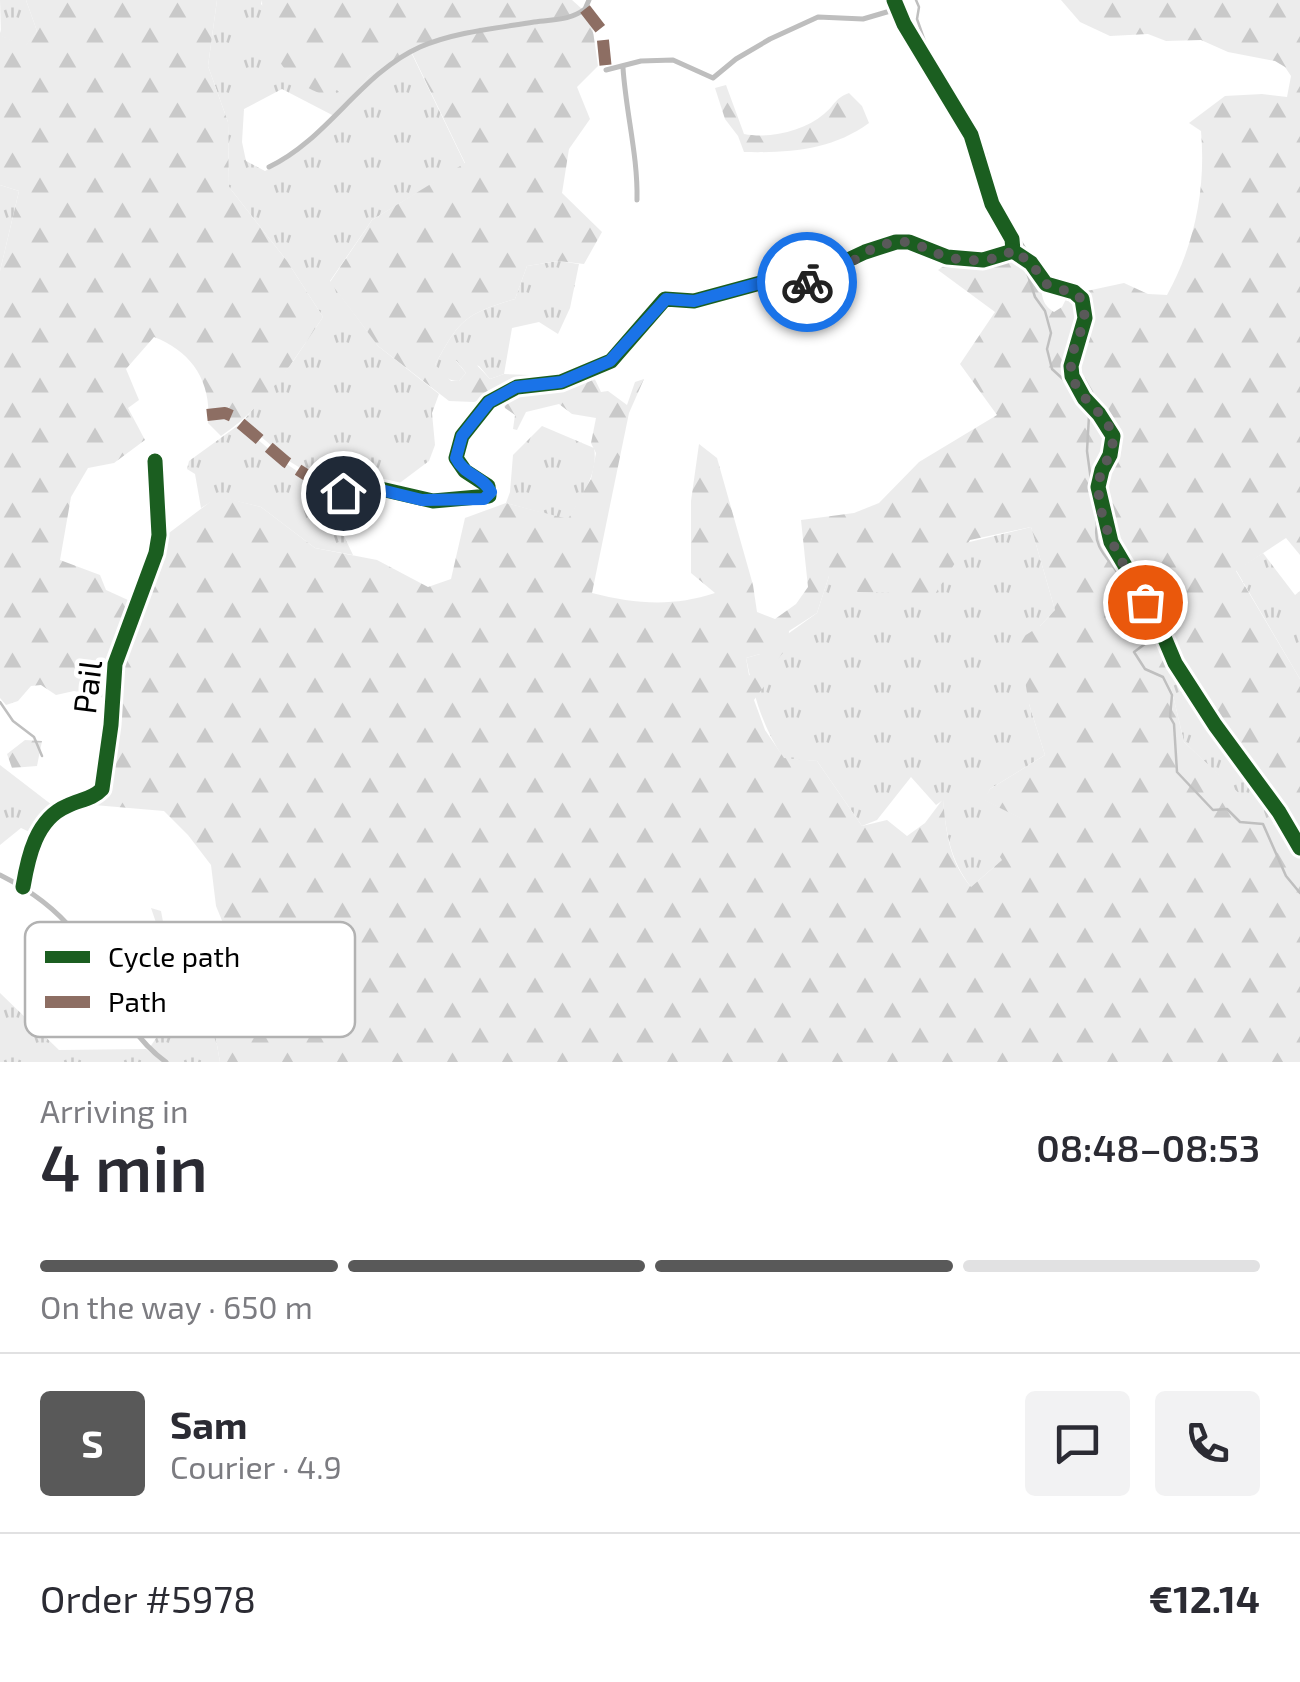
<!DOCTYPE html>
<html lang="en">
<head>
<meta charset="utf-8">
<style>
	:root { --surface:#fff; --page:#f2f2f3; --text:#2b2b33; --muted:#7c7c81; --line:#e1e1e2; --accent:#595959 }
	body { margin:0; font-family:"Exo 2",sans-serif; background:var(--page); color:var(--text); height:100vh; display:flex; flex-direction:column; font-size:38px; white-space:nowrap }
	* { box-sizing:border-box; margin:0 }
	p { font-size:32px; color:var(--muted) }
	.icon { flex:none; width:55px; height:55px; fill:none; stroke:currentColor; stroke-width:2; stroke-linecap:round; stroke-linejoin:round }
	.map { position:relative; height:1062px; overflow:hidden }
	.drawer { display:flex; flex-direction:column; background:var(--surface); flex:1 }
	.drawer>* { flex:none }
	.pin { position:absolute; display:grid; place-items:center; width:85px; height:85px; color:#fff; margin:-42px; border:5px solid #fff; border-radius:50%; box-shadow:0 2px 10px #0007 }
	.courier { position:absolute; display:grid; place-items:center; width:100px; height:100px; margin:-50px; border:8px solid #1a73e8; border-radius:50%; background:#fff; color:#222; box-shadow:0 2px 12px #0007 }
	.head em { font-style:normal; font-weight:600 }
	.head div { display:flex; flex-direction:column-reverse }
	.head { display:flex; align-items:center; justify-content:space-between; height:170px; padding:0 40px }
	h1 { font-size:65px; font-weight:600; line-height:75px }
	.bar { display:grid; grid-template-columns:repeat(4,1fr); gap:15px 10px; align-content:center; height:120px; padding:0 40px }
	.bar i { height:12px; border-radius:8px; background:var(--line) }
	.bar .on { background:var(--accent) }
	.bar p { grid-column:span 4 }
	.line { display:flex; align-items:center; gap:25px; padding:0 40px; border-top:2px solid var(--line) }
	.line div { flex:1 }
	.round { display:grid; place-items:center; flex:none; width:105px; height:105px; border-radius:10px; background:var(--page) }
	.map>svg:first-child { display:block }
	.grass { fill:url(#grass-tufts); fill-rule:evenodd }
	.forest { fill:url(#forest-firs); fill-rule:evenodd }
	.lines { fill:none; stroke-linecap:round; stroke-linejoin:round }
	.stream { stroke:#bfbfbf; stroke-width:2.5 }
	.minor { stroke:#bebebe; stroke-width:5 }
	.quiet { stroke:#8d6e63; stroke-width:12; stroke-dasharray:25 12; stroke-linecap:butt }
	.cycleway-casing { stroke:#fff; stroke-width:21 }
	.cycleway { stroke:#1b5e20; stroke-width:15 }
	.done { stroke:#595959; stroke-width:10; stroke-dasharray:0 18 }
	.route { stroke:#1a73e8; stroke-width:12 }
	.labels { text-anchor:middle; stroke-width:9; stroke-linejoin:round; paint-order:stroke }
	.street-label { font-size:32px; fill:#000; stroke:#fff }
	.key { fill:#fff; stroke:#b2b2b2; stroke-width:2.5 }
	.key-label { font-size:28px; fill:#000 }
</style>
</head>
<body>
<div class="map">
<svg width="1300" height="1062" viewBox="0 0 1300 1062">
	<defs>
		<pattern id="grass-tufts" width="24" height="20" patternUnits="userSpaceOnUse" patternTransform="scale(2.5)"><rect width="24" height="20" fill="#ececec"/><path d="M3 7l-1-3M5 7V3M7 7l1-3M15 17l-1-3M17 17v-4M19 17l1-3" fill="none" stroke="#c9c9c9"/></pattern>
		<pattern id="forest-firs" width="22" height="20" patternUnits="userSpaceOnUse" patternTransform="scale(2.5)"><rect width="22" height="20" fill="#ececec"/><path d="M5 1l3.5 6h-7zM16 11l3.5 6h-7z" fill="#c9c9c9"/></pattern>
	</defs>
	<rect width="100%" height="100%" fill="#fff"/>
	<!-- grass -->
	<g class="grass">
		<polygon points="0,0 26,0 37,31 25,47 1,36"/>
		<path d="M217,0H262L261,4L337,90L350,97L370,75L410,50L465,164L372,220L330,281L378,346L439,394L432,413L435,445L429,461L393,488L369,486L337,491L289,461L243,421L292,363L323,317L287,261L229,187L228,122L208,66ZM282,89L336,117L286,160L265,171L246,161L242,142L244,109Z"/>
		<polygon points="0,185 19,191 0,271"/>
		<path d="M558,261L579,264L570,308L558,334L539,322L512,328L504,374L490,379L479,366L456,361L466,373L459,381C447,381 442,375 435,365C460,319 465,314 515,299L527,266Z"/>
		<polygon points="240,424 285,463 336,497 328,518 342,532 353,555 315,548 261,507 219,497 201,508 195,474 187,469 189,461"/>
		<path d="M542,426L594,448C599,474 580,498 568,520L506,503L510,492L513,455Z"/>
		<path d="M1031,527L1055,610L1040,626L1029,704L1045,755L990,789L985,800L1021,818L1002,860L971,887C950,860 946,833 943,800L936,805L911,777L877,820L862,826L817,761L784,759C762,726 754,696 746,658L760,654L817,613L829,576Z"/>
		<polygon points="1263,553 1295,595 1300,591 1300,679 1236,570"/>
		<polygon points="1180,677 1225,731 1278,814 1272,826 1184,742 1171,687"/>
		<polygon points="0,765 52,805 36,835 21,828 0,845"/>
		<polygon points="178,986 214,1028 220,1062 168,1062 150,1047 169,1019 170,987"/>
		<polygon points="0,993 59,1050 146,1049 162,1062 0,1062"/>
	</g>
	<!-- forest -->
	<g class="forest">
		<path d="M26,0H217L208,66L228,122L229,187L287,261L323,317C294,360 265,407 221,436L208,423C212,381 191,351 154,337L126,369L139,400L128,408L145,440L114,463L88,468L71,497L60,560L100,575L106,590L128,600L132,618L114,658L109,699L74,691L56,695L41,685L31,686L18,701L6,705L0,698V271L19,191L0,185V30L2,36L25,46L37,31Z"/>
		<path d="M262,0H572L591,17L598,66L577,87L590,119L569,149L562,193L602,232L584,264L558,261L527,266L515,299C465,314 460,319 435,365L451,381H459L466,373L456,360L470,358L490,379L504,374L560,376L564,379L590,369L601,392L608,391L627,405L635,382L644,379L629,413L592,593C635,604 673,607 715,593L691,573V501L699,444L717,458L753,585L757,612L775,619L796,604L808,587L801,520L854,513L879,503L919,462L997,415L960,364L995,312L938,270L951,261L980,263L1012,257C1022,263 1033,271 1038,283C1045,296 1039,302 1054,312L1062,307L1068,295L1124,283L1148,294L1167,295C1195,244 1206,189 1201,131L1189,123L1225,96L1262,94L1287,97L1291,76L1285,67L1275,61L1228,52L1201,40L1166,41L1148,34L1110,36L1080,22L1061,0H1300V555L1286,538L1236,571L1300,679V1062H220L214,1028L178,986L151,908L161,911L164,927L181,957L200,960L209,989L224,1009L236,991L232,945L216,906L211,865L188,835L164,811L94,805L93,800L105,794L119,659L157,567L161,539L218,496L261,507L315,548L377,560L428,587L451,579L465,518L506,503L568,519L591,479L596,453L591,443L596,418L572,414L559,404L526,412L517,430L513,429L515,415L505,408L499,393L474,402L449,401L378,346L330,282L372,220L465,163L411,51L370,75L350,98L337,90L328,97C318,92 306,88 298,82C274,64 262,28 262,0ZM1031,527L1055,610L1040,626L1018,640L1029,704L1045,755L990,789L984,800L1020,818L986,836L1002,860L971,887C949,861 946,832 943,799L925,823L907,836L887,820L862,826L817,761L784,758L765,730L754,700L768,681L749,675L746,658L760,654L777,660L788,647L789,631L817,613L829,576L858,592L935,594L970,540ZM1181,678L1225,730L1278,814L1273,825L1184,742L1171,687Z"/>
		<path d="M726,85L744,134C770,139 804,131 824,114C835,105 835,98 849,93L862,106L869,123C832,150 790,153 744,152L738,136L725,119L715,88Z"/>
		<polygon points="25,740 42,741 37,766 12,768 7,754"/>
	</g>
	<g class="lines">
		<!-- stream -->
		<g class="stream">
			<path d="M916,0L919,7L917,19L928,50L986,153L996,202L1025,248L1024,263L1035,297L1045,311L1051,333L1047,349L1052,369L1064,380L1089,416L1087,451L1097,525C1091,553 1119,564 1125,588L1119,595L1117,606L1144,614L1149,624L1145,644L1134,652L1145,669L1163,677L1172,695L1170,717L1174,724L1177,772L1213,810L1227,809L1240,822L1263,824L1286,876L1300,893"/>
			<polyline points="0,702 13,721 34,737 42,756"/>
		</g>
		<!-- minor -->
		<g class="minor">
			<polyline points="894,0 904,24 971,135 992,204 1012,239 1013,251 1031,263 1046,284 1074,292 1082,299 1085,318 1071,366 1072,376 1084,398 1099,414 1113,436 1110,455 1102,470 1098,487 1111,542 1156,618 1175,663 1215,725 1279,812 1300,848"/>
			<path d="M623,68C626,113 638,156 637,200"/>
			<polyline points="606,70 641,61 673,60 713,78 736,59 770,39 818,17 863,19 897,9"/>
			<path d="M269,167C328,139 360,74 420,47C454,32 498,28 534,22C554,19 569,21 585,9L589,0"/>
			<polyline points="333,492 381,489 433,501 489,496 488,486 465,471 456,458 462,436 489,402 517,387 561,382 611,361 665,299 694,301 768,281 817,282 828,279 850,259 865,252 896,242 909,242 947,257 983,260 1013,251"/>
			<path d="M0,875C28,889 55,908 75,933C107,975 121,1030 166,1062"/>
			<path d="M23,887C28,857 36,819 67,806C79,800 93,799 102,789L111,725L115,664L156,553L159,535L155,461"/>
			<polyline points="78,936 130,966"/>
		</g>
		<!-- quiet -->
		<g class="quiet">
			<polyline points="585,9 602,31 606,70"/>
			<polyline points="207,415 225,413 232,416 286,462 333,492"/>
		</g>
		<defs>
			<g id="cycleway">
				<polyline points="894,0 904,24 971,135 992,204 1012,239 1013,251 1031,263 1046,284 1074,292 1082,299 1085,318 1071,366 1072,376 1084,398 1099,414 1113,436 1110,455 1102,470 1098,487 1111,542 1156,618 1175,663 1215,725 1279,812 1300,848"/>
				<polyline points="333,492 381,489 433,501 489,496 488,486 465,471 456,458 462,436 489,402 517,387 561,382 611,361 665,299 694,301 768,281 817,282 828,279 850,259 865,252 896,242 909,242 947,257 983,260 1013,251"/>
				<path d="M23,887C28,857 36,819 67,806C79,800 93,799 102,789L111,725L115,664L156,553L159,535L155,461"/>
			</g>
		</defs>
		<!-- cycleway casing -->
		<use href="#cycleway" class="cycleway-casing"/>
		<!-- cycleway -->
		<use href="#cycleway" class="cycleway"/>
	</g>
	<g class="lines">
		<!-- done -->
		<path class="done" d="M807,282C840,284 857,244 899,242C916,241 928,251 944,256C963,262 996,263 1013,250L1031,263L1046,284L1078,295C1096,320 1070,341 1071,367C1072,396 1102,408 1111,431C1118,451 1101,464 1099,482C1095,523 1126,568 1145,602"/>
		<!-- route -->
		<path class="route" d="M343,493L381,490L422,500L484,499L491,492C483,476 464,475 456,458L462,436L489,402L516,387L561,382L610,361L666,299L694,301L768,281L807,282"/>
	</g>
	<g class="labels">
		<!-- street labels -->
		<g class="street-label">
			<text transform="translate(88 687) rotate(-83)" y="11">Pail</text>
		</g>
	</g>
	<!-- legend -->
	<rect x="25" y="922" width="330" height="115" rx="15" class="key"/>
	<rect x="45" y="951" width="45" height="12" fill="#1b5e20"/>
	<rect x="45" y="996" width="45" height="12" fill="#8d6e63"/>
	<g class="key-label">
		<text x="108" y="967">Cycle path</text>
		<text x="108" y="1012">Path</text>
	</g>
</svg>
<div class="pin" style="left:1145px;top:602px;background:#ea580c"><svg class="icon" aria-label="bag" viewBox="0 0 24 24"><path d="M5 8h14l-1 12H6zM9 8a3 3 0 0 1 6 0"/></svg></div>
<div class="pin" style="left:343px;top:493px;background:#1f2937"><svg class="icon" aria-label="home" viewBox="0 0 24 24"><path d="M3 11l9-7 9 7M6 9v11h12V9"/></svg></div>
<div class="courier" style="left:807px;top:282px"><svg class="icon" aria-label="bike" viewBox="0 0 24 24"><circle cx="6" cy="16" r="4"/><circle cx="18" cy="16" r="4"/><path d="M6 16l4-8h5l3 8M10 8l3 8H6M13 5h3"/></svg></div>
</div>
<section class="drawer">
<div class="head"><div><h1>4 min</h1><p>Arriving in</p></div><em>08:48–08:53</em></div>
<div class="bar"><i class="on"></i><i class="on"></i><i class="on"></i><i></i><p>On the way · 650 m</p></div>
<div class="line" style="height:180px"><b class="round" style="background:var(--accent);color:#fff">S</b><div><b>Sam</b><p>Courier · 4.9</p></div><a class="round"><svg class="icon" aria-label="chat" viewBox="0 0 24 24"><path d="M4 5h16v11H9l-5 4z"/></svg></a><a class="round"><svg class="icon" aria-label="phone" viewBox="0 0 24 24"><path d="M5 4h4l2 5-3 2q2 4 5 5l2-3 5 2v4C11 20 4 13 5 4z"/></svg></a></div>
<div class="line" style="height:130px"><div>Order #5978</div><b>€12.14</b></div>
</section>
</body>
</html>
